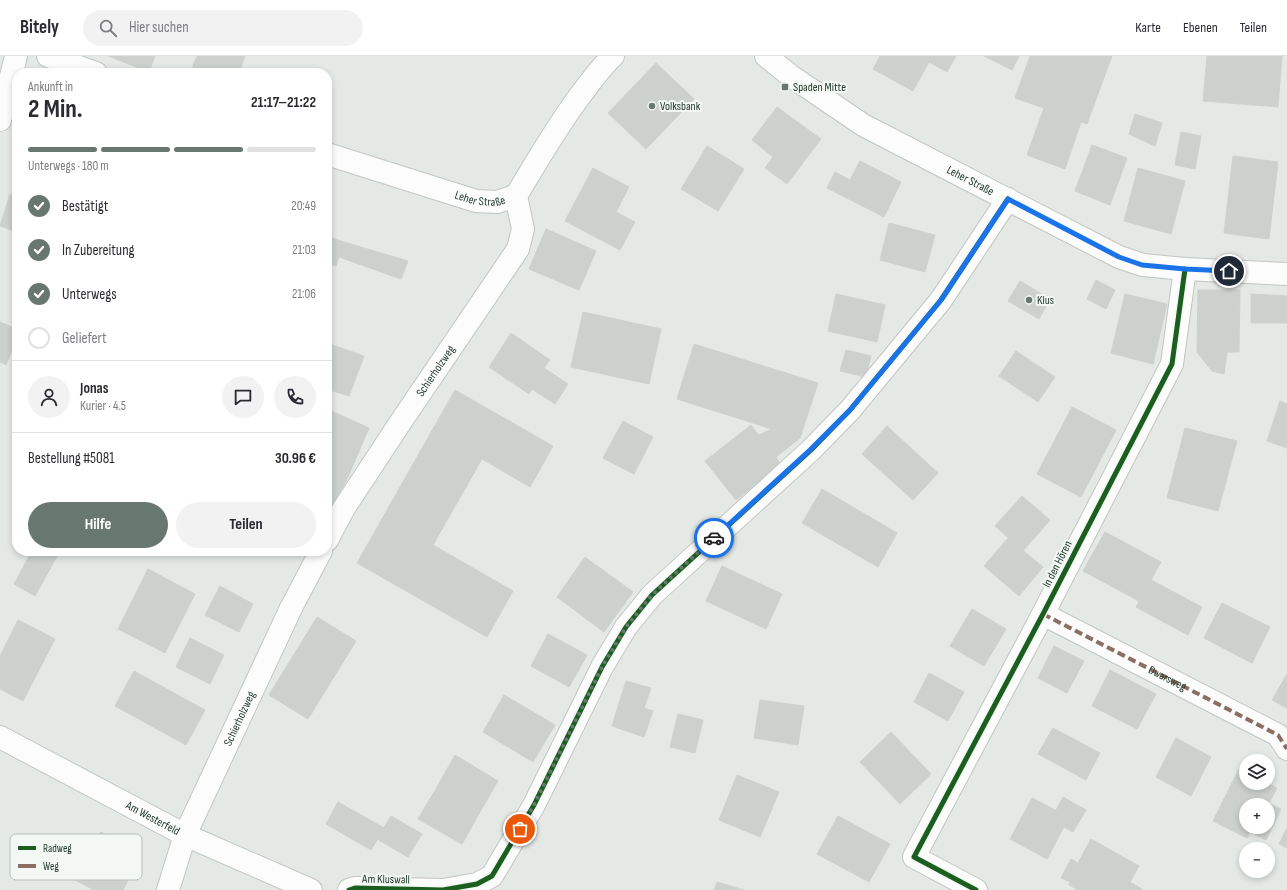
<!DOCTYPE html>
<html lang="de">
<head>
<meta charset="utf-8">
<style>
	:root { --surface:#fff; --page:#f2f2f3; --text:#2b2b33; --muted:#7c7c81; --line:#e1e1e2; --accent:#68776f }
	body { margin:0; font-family:"Sofia Sans Condensed",sans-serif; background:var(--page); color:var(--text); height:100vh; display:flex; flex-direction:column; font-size:15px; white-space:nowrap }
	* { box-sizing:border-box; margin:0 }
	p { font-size:13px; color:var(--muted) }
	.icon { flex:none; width:22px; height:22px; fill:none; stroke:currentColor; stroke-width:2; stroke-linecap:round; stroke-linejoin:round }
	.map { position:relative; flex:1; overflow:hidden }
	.side { position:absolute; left:12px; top:12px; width:320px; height:488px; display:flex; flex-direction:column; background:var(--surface); border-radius:16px; box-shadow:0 2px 6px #0003 }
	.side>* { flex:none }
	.controls { position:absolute; left:1239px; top:698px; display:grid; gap:8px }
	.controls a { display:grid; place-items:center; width:36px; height:36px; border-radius:50%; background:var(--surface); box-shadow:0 2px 6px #0003; font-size:20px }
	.pin { position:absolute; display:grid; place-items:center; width:34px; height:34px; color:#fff; margin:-17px; border:2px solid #fff; border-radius:50%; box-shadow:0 1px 4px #0007 }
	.courier { position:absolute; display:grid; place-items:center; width:40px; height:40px; margin:-20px; border:3px solid #1a73e8; border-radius:50%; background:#fff; color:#222; box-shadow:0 1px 5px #0007 }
	.headline em { font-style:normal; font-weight:700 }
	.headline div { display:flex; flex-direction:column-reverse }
	.headline { display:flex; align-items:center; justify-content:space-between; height:68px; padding:0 16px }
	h1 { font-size:26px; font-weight:700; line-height:30px }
	.bar { display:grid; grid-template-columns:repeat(4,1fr); gap:6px 4px; align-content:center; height:48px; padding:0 16px }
	.bar i { height:5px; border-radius:3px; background:var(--line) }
	.bar .current { background:var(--accent) }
	.bar p { grid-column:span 4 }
	.line { display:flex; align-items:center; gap:10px; padding:0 16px; border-top:1px solid var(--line) }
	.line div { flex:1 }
	.round { display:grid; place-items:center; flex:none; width:42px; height:42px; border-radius:21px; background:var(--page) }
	ol { padding:0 16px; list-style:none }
	li { display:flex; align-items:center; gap:12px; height:44px }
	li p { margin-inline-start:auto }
	li .icon { padding:4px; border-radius:50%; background:var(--accent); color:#fff; stroke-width:4 }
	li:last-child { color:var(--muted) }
	li i { width:22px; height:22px; border:2px solid var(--line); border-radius:50% }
	.cta { display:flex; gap:8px; margin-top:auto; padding:8px 16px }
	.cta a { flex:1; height:46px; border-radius:24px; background:var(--accent); color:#fff; font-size:16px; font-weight:700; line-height:46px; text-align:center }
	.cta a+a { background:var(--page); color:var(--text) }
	header { display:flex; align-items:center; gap:24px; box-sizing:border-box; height:56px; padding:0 20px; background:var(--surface); border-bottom:1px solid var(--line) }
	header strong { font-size:19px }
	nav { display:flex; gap:22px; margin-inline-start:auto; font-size:14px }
	.search { width:280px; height:36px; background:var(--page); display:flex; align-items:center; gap:10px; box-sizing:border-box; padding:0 14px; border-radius:22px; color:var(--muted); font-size:15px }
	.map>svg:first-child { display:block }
	.building { fill:#ccd1ce; stroke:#ced2cf; fill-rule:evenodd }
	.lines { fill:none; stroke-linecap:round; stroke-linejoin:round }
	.minor-casing { stroke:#c2c6c3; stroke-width:24 }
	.minor { stroke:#fbfcfb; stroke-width:22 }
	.quiet { stroke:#8d6e63; stroke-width:4; stroke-dasharray:8 4; stroke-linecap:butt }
	.cycleway-casing { stroke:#f3f8f4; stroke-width:8 }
	.cycleway { stroke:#1b5e20; stroke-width:5 }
	.done { stroke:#68776f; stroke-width:4; stroke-dasharray:0 7.2 }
	.route { stroke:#1a73e8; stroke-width:5 }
	.poi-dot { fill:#68776f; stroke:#f3f8f4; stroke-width:1.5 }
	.labels { text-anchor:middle; stroke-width:4; stroke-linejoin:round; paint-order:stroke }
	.poi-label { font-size:12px; fill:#253a2f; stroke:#f3f8f4; text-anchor:start }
	.street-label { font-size:12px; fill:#253a2f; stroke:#f3f8f4 }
	.key { fill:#f3f8f4; stroke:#b5bfb9; stroke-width:1 }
	.key-label { font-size:11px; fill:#253a2f }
</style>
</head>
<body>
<header>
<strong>Bitely</strong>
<div class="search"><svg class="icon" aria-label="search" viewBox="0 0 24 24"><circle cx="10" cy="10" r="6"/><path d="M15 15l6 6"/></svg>Hier suchen</div>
<nav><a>Karte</a><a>Ebenen</a><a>Teilen</a></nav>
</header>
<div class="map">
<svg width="1287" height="834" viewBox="0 0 1287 834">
	<rect width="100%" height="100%" fill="#e5e9e6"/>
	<!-- building -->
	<g class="building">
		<polygon points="108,0 155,0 149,16"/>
		<polygon points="197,0 245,0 239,17 190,17"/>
		<polygon points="880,0 956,0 947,16 929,6 913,35 873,13"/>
		<polygon points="984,0 1019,0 1012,14"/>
		<polygon points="1030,0 1112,0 1087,68 1081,66 1065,113 1027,99 1044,52 1015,42"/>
		<polygon points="1207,0 1282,0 1278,51 1203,45"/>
		<polygon points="656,7 694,43 646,93 608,57"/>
		<polygon points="777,51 821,83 787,128 765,112 773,101 752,84"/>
		<polygon points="1135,58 1162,67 1155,90 1129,78"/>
		<polygon points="1181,76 1201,80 1195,113 1175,109"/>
		<polygon points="1092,89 1127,102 1110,149 1075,135"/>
		<polygon points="707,90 744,113 718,155 681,133"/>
		<polygon points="1233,100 1278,106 1269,183 1224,177"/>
		<polygon points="860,105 901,126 884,161 827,132 835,116 850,124"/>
		<polygon points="593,112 629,131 616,156 635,166 620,194 565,165"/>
		<polygon points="1138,112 1185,125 1171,178 1124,165"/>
		<polygon points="10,138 17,141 17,176 0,170"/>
		<polygon points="889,167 935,179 925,216 880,204"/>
		<polygon points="546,173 596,195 579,234 529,213"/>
		<polygon points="327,180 344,186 336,210 327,207"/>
		<polygon points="344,186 408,205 401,223 339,201"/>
		<polygon points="1096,224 1115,234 1106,253 1087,243"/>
		<polygon points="1020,225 1050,243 1039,263 1008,245"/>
		<polygon points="1198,234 1240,234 1239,296 1227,296 1224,318 1212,315 1197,296"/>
		<polygon points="836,238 885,249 877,286 828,275"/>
		<polygon points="1125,238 1167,248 1153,308 1111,297"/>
		<polygon points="1251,238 1287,240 1287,267 1251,267"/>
		<polygon points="583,256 661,273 649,328 571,311"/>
		<polygon points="0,266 17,273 17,282 6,309 0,306"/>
		<polygon points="511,277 550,304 544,312 568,328 555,348 532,333 529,338 489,311"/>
		<polygon points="327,287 364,300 349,340 327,333"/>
		<polygon points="694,288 818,327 800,382 677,343"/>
		<polygon points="846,294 871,300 866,321 840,315"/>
		<polygon points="1016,295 1055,321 1038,346 999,320"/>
		<polygon points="455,334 553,390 530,431 482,403 433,489 513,535 487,581 357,507"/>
		<polygon points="1280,345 1287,348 1287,392 1267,385"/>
		<polygon points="1072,351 1116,374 1081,441 1037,418"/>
		<polygon points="327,353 369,372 348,421 327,461"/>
		<polygon points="623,365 653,381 634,418 603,402"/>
		<polygon points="751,369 781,408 736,444 705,405"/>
		<polygon points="887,370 938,417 913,444 862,398"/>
		<polygon points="1185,372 1237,385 1218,455 1167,442"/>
		<polygon points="772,373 800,382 776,401 759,379"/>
		<polygon points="822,433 897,477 878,511 802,467"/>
		<polygon points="1022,440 1050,464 1023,495 995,470"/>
		<polygon points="1105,476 1161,506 1139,545 1083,515"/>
		<polygon points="1008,482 1043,511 1019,540 984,510"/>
		<polygon points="32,495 60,495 35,540 14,528"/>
		<polygon points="585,501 633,536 604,576 557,541"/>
		<polygon points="722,510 782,538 766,573 706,545"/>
		<polygon points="148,513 195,538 165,597 118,573"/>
		<polygon points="1151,524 1202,551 1188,579 1136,551"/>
		<polygon points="220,530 253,548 239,576 205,559"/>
		<polygon points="1222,547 1270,571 1252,607 1204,582"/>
		<polygon points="972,553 1006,573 984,610 950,590"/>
		<polygon points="317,561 356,585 308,663 269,639"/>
		<polygon points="18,564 55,583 23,645 0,633 0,600"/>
		<polygon points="548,578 587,599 569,631 531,610"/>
		<polygon points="190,582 224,599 210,628 176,611"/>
		<polygon points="1054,590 1084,605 1067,637 1038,622"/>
		<polygon points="1110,614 1156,638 1137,673 1092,650"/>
		<polygon points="134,615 205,654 186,689 115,650"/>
		<polygon points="929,617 964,636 948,665 914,646"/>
		<polygon points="1287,618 1287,652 1272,644"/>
		<polygon points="626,625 651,632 644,652 653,655 644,681 612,670"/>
		<polygon points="504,639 555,669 533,706 483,676"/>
		<polygon points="760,644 804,650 798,689 754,682"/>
		<polygon points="678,658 703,664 695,697 670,691"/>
		<polygon points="1053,672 1100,697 1086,724 1038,698"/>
		<polygon points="891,676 931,718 900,748 860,706"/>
		<polygon points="1176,682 1211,701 1191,740 1156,721"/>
		<polygon points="455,699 498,725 480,756 437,731"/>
		<path d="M1239,713L1246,716V727H1267L1277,732L1269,747L1281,753L1266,784L1250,776L1247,782L1213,765ZM1246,749H1268V771H1246Z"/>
		<polygon points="737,719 779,736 760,781 719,764"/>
		<polygon points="437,731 480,756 462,788 418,763"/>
		<polygon points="1063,741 1086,754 1073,776 1064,771 1069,761 1056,754"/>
		<polygon points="1032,742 1069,761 1047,803 1010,783"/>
		<polygon points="338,746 384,772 371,794 326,768"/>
		<polygon points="391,760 422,778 408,801 377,783"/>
		<polygon points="838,760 890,788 869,826 817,798"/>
		<polygon points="1287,772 1287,792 1279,788"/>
		<polygon points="101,776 142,798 123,834 94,834 75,824"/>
		<polygon points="1091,783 1139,810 1130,826 1142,833 1141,834 1078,834 1069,829 1070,826 1061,822 1071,803 1078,807"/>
		<polygon points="717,826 744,834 714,834"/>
	</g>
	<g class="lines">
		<defs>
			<g id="minor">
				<polyline points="48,0 96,17"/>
				<path id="s1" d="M766,0L791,20L863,69L1119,201L1143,209L1185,213L1287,218"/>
				<polyline points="0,64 16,0"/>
				<path id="s2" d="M327,98L476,145L497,146L516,140C537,105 557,70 582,37C592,24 601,11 613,0"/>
				<path id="s3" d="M327,484L344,452L400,367L518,193L523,173L516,140"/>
				<path id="s4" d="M1043,558L1278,679L1287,693"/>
				<path id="s5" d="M0,681L185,779L311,834"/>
				<path id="s6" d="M168,834L185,779L291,552L321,495"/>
				<polyline points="349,834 355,832 443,834 477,828 492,820 534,749 602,611 626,571 652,539 811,394 850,354 941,244 1008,143"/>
				<polyline points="976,834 914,801 1043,558 1172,308 1185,213"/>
			</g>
		</defs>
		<!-- minor casing -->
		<use href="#minor" class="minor-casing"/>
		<!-- minor -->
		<use href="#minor" class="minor"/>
		<!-- quiet -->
		<polyline class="quiet" points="1043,558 1278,679 1287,693"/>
		<defs>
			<g id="cycleway">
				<polyline points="349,834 355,832 443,834 477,828 492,820 534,749 602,611 626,571 652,539 811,394 850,354 941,244 1008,143"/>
				<polyline points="976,834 914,801 1043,558 1172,308 1185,213"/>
			</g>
		</defs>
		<!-- cycleway casing -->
		<use href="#cycleway" class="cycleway-casing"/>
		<!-- cycleway -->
		<use href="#cycleway" class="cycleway"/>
	</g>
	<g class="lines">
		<!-- done -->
		<polyline class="done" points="520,773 534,749 602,611 626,571 652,539 714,482"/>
		<!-- route -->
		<polyline class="route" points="714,482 810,394 850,354 941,244 1008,143 1119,201 1142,209 1185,213 1229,215"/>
	</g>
	<!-- markers -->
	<g class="poi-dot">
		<rect x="781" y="27" width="8" height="8" rx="2"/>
		<circle cx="652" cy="50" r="4"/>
		<circle cx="1029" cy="244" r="4"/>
	</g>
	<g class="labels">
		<!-- poi labels -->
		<g class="poi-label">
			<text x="793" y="35">Spaden Mitte</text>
			<text x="660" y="54">Volksbank</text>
			<text x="1037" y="248">Klus</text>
		</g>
		<!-- street labels -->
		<g class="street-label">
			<text dy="4" stroke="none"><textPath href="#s1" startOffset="240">Leher Straße</textPath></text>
			<text dy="4" stroke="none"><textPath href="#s2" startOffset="160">Leher Straße</textPath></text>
			<text dy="4" stroke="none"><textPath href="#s3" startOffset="201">Schierholzweg</textPath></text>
			<text transform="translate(1057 508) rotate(-63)" y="4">In den Hören</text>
			<text dy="4" stroke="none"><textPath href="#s4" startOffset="140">Dwarsweg</textPath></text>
			<text dy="4" stroke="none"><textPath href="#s6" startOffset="186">Schierholzweg</textPath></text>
			<text dy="4" stroke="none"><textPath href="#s5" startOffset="173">Am Westerfeld</textPath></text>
			<text transform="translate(386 823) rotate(1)" y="4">Am Kluswall</text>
		</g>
	</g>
	<!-- legend -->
	<rect x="10" y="778" width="132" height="46" rx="6" class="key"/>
	<rect x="18" y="790" width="18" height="4" fill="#1b5e20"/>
	<rect x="18" y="808" width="18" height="4" fill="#8d6e63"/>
	<g class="key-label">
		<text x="43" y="796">Radweg</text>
		<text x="43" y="814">Weg</text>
	</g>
</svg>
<div class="controls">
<a><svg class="icon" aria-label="layers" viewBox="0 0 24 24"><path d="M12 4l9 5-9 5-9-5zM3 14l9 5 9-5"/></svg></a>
<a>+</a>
<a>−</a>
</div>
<div class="pin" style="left:520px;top:773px;background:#ea580c"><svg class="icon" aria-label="bag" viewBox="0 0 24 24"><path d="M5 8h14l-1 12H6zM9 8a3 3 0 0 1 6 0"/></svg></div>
<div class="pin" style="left:1229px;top:215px;background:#1f2937"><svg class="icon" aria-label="home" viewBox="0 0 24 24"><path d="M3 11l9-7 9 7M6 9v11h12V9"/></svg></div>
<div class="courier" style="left:714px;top:482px"><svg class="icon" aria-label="car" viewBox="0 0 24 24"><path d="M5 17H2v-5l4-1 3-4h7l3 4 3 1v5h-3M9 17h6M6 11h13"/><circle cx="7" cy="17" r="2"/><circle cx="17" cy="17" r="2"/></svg></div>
<section class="side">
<div class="headline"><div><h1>2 Min.</h1><p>Ankunft in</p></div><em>21:17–21:22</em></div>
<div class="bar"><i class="current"></i><i class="current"></i><i class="current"></i><i></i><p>Unterwegs · 180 m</p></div>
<ol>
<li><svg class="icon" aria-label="check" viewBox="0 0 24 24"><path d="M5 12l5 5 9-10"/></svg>Bestätigt<p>20:49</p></li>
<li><svg class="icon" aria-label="check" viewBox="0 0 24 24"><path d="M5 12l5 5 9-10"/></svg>In Zubereitung<p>21:03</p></li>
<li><svg class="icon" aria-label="check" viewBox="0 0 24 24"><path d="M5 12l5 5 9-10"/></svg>Unterwegs<p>21:06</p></li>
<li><i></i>Geliefert</li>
</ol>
<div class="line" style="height:72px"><a class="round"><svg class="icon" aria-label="person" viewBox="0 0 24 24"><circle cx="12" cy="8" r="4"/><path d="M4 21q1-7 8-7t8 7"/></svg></a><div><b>Jonas</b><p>Kurier · 4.5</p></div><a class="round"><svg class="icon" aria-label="chat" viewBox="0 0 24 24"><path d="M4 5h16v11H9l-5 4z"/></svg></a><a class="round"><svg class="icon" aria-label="phone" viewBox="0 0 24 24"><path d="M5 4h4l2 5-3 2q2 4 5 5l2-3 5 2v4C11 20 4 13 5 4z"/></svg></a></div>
<div class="line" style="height:52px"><div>Bestellung #5081</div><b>30.96 €</b></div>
<div class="cta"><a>Hilfe</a><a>Teilen</a></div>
</section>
</div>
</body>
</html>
